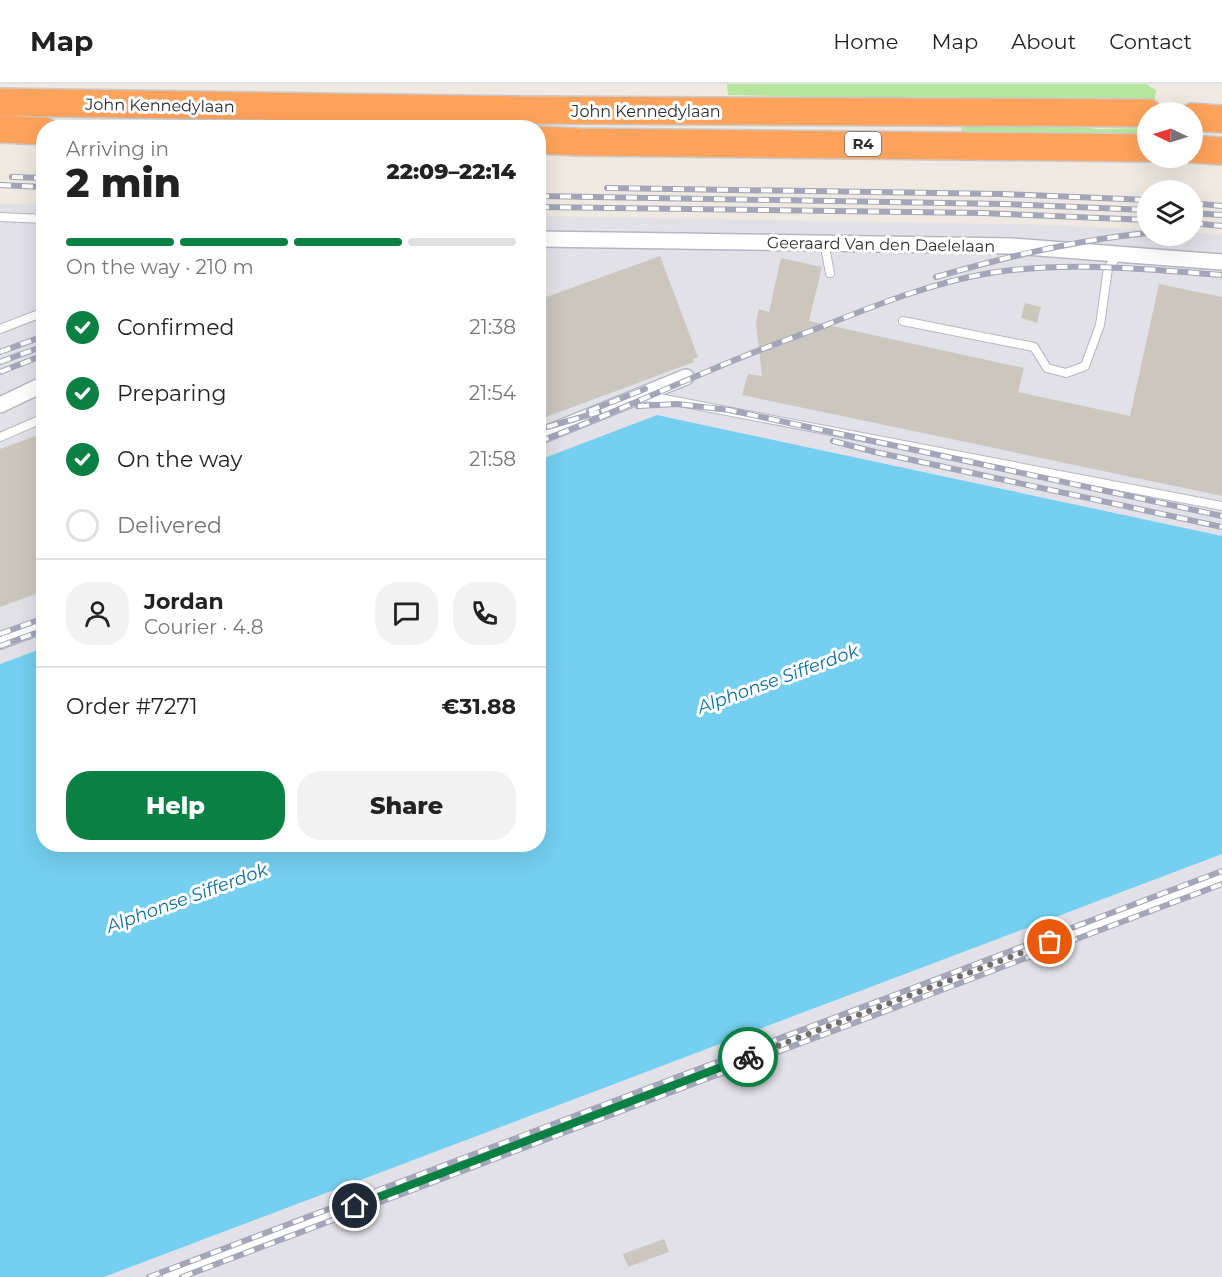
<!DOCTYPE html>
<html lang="en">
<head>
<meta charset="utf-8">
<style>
	:root { --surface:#fff; --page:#f2f2f2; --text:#222; --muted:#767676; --line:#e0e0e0; --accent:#0b8043 }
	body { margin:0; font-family:Montserrat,sans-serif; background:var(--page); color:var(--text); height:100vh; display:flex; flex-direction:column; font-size:22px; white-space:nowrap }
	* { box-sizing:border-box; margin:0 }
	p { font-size:20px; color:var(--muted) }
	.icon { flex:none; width:33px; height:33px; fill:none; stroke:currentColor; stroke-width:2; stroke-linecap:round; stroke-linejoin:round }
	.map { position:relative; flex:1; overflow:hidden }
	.drawer { position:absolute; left:36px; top:36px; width:510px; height:732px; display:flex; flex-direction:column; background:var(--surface); border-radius:24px; box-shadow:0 6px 24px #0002 }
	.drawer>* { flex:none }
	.needle { width:39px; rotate:274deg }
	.controls { position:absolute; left:1137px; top:18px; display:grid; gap:12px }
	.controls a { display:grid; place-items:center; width:66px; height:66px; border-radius:50%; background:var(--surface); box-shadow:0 6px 24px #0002; font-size:30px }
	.pin { position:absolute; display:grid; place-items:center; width:51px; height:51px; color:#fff; margin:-26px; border:3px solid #fff; border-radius:50%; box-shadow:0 2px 6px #0007 }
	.courier { position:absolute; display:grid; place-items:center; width:60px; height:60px; margin:-30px; border:4px solid #0b8043; border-radius:50%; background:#fff; color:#222; box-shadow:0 2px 8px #0007 }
	.overview em { font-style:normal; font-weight:800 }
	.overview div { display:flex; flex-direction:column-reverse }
	.overview { display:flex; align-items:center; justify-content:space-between; height:102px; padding:0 30px }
	h1 { font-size:39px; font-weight:800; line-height:45px }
	.bar { display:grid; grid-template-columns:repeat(4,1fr); gap:9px 6px; align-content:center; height:72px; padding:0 30px }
	.bar i { height:8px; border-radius:4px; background:var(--line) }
	.bar .on { background:var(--accent) }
	.bar p { grid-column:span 4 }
	.line { display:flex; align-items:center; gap:15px; padding:0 30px; border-top:2px solid var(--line) }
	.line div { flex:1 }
	.round { display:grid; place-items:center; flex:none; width:63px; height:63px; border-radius:24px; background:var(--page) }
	ol { padding:0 30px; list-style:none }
	li { display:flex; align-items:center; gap:18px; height:66px }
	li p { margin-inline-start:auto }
	li .icon { padding:6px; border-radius:50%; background:var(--accent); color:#fff; stroke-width:4 }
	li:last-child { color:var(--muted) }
	li i { width:33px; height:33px; border:3px solid var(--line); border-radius:50% }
	.primary-button { display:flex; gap:12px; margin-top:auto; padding:12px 30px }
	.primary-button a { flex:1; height:69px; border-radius:24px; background:var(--accent); color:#fff; font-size:24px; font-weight:800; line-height:69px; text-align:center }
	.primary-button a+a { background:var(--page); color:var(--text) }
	header { display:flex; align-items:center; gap:36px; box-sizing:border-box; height:84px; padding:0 30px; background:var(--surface); border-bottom:2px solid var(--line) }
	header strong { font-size:28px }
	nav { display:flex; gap:33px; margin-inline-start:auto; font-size:21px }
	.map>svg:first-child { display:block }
	.industrial { fill:#e3e1e8 }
	.green { fill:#b6e59e }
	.water { fill:#75cff0 }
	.building { fill:#cbc7bf }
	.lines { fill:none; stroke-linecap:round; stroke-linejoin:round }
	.lane-casing { stroke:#b4b7c1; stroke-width:10 }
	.street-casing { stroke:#b4b7c1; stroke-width:18 }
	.highway-casing { stroke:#c9c9c9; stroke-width:30 }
	.lane { stroke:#fff; stroke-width:8 }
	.street { stroke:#fff; stroke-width:15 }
	.highway { stroke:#ffa35c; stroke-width:27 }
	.rail-casing { stroke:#a3a6b8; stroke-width:6 }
	.rail { stroke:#fff; stroke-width:4; stroke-dasharray:11; stroke-linecap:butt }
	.done { stroke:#726f6d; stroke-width:6; stroke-dasharray:0 10.8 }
	.route { stroke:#0b8043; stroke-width:8 }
	.labels { text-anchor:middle; stroke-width:6; stroke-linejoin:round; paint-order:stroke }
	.shield { fill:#fff; stroke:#6d6d6d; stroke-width:1.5 }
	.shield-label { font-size:15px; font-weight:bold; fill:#2e2e2e }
	.street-label { font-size:16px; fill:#2e2e2e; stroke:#fff }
	.water-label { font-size:18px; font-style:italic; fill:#0d6fa3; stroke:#fff }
</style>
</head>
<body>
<header>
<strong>Map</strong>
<nav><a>Home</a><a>Map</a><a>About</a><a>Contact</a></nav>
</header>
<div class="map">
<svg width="1222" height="1193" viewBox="0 0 1222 1193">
	<rect width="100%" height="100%" fill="#efe9e1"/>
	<!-- industrial -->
	<g class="industrial">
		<polygon points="0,120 44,121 43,564 0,580"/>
		<polygon points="539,132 1056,141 1147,146 1148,152 1192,152 1193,149 1222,151 1222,452 657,331 539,376"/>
		<polygon points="1222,770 1222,1193 104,1193 760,945"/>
	</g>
	<!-- green -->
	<g class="green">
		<polygon points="727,0 1146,0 1156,6 1154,21 728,11"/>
		<polygon points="1031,38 1099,45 1147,44 1147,50 962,48 961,39"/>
	</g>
	<!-- water -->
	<polygon class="water" points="657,331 1222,452 1222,770 104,1193 0,1193 0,580 43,564 44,760 538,760 539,376"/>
	<!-- building -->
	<g class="building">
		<polygon points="660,172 698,273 693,275 694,278 538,336 538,216"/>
		<polygon points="781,174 822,183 809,237 1024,284 1018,308 1130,332 1159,200 1222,213 1222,412 742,311 748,290 762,292 756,239 759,225 769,228"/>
		<polygon points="1025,219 1041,223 1037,239 1021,234"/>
		<polygon points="44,349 44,507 0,523 0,365"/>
		<polygon points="664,1155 669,1168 628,1183 623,1170"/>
	</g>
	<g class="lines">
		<defs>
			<g id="lane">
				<polyline points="0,133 44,135"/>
				<polyline points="824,158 830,189"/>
				<polyline points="903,237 1034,263 1047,284 1066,289 1085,282 1100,241 1108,184 1119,170"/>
				<polyline points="0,245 44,228"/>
				<polyline points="645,313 664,315 1222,422"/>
				<polyline points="0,353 44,334"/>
				<polyline points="167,1193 1222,793"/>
			</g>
			<g id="street">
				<polyline points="538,155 1012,162 1222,178"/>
				<polyline points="0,321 44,300"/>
				<polyline points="538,353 686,293"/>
				<polyline points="0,557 44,541"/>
			</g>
			<g id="highway">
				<polyline points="0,18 524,26 1148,29"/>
				<polyline points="1192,33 1222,35"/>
				<polyline points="0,45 44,47"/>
				<polyline points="538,56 579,58 1148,64"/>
				<polyline points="1192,65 1222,67"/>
			</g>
		</defs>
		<!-- lane casing -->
		<use href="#lane" class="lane-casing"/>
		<!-- street casing -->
		<use href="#street" class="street-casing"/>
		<!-- highway casing -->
		<use href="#highway" class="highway-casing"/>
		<!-- lane -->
		<use href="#lane" class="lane"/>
		<!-- street -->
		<use href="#street" class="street"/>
		<!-- highway -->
		<use href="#highway" class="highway"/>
		<defs>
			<g id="rail">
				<polyline points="12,93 44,94"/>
				<polyline points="0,101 44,103"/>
				<polyline points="607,104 1002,110 1148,116"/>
				<polyline points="538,112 1003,120 1148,126"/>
				<polyline points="1192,119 1222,122"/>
				<polyline points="538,123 982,129 1148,136"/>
				<polyline points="1192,129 1222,131"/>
				<polyline points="1192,139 1222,142"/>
				<path d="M936,193C1005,173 1075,156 1148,149"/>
				<polyline points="0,268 44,252"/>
				<polyline points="0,278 44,262"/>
				<polyline points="0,288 44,271"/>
				<polyline points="638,322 677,320 729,326 1222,432"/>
				<polyline points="589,327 645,305"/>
				<polyline points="547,343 599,328"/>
				<polyline points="833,357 875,368 1222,443"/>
				<path d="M538,358C597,336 653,310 711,286C747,270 784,257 821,243C876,221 931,199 990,189C1067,177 1145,185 1222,191"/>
				<polyline points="0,550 44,534"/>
				<polyline points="0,562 44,546"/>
				<polyline points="149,1193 1222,787"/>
				<polyline points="182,1193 1222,800"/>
			</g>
		</defs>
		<!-- rail casing -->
		<use href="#rail" class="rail-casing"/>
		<!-- rail -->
		<use href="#rail" class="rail"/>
	</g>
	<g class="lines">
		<!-- done -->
		<polyline class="done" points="748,973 1050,858"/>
		<!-- route -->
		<polyline class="route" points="355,1122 748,973"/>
	</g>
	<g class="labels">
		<!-- shield labels -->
		<rect class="shield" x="845" y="48" width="36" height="24" rx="4.5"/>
		<g class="shield-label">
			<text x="863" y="65">R4</text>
		</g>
		<!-- street labels -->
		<g class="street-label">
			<text transform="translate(160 21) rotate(1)" y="6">John Kennedylaan</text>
			<text x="646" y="33">John Kennedylaan</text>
			<text transform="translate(881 160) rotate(1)" y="6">Geeraard Van den Daelelaan</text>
		</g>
		<!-- water labels -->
		<g class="water-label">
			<text transform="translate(778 595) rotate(-20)" y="6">Alphonse Sifferdok</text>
			<text transform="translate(187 814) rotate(-20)" y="6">Alphonse Sifferdok</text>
		</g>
	</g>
</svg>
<div class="controls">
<a><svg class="needle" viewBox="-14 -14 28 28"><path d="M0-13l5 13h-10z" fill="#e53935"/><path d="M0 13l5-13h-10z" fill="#767676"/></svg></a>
<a><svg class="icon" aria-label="layers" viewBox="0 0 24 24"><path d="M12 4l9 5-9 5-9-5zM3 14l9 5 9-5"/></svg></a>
</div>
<div class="pin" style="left:1050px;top:858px;background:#ea580c"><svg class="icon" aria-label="bag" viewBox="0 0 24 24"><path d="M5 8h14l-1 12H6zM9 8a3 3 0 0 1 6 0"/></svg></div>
<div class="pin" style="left:355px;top:1122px;background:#1f2937"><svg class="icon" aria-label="home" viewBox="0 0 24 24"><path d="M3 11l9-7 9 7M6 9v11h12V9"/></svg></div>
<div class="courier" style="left:748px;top:973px"><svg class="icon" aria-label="bike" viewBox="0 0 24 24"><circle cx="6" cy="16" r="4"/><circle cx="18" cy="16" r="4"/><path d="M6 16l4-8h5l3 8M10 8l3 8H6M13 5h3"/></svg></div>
<section class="drawer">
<div class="overview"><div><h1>2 min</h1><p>Arriving in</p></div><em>22:09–22:14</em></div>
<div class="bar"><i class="on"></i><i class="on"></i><i class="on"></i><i></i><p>On the way · 210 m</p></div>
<ol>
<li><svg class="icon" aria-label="check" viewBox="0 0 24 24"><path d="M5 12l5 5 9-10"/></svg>Confirmed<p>21:38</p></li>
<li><svg class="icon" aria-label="check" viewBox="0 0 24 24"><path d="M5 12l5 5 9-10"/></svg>Preparing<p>21:54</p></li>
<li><svg class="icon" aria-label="check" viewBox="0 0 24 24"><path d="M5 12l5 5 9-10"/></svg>On the way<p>21:58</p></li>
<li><i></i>Delivered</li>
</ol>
<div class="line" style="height:108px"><a class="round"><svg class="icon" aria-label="person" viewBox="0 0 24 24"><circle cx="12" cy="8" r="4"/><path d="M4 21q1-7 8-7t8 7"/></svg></a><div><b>Jordan</b><p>Courier · 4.8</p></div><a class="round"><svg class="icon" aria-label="chat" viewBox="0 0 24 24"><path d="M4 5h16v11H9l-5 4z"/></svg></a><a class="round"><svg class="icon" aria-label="phone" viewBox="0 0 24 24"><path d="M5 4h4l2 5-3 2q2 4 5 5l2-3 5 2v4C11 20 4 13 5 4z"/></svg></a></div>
<div class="line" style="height:78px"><div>Order #7271</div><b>€31.88</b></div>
<div class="primary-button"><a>Help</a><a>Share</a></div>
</section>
</div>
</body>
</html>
